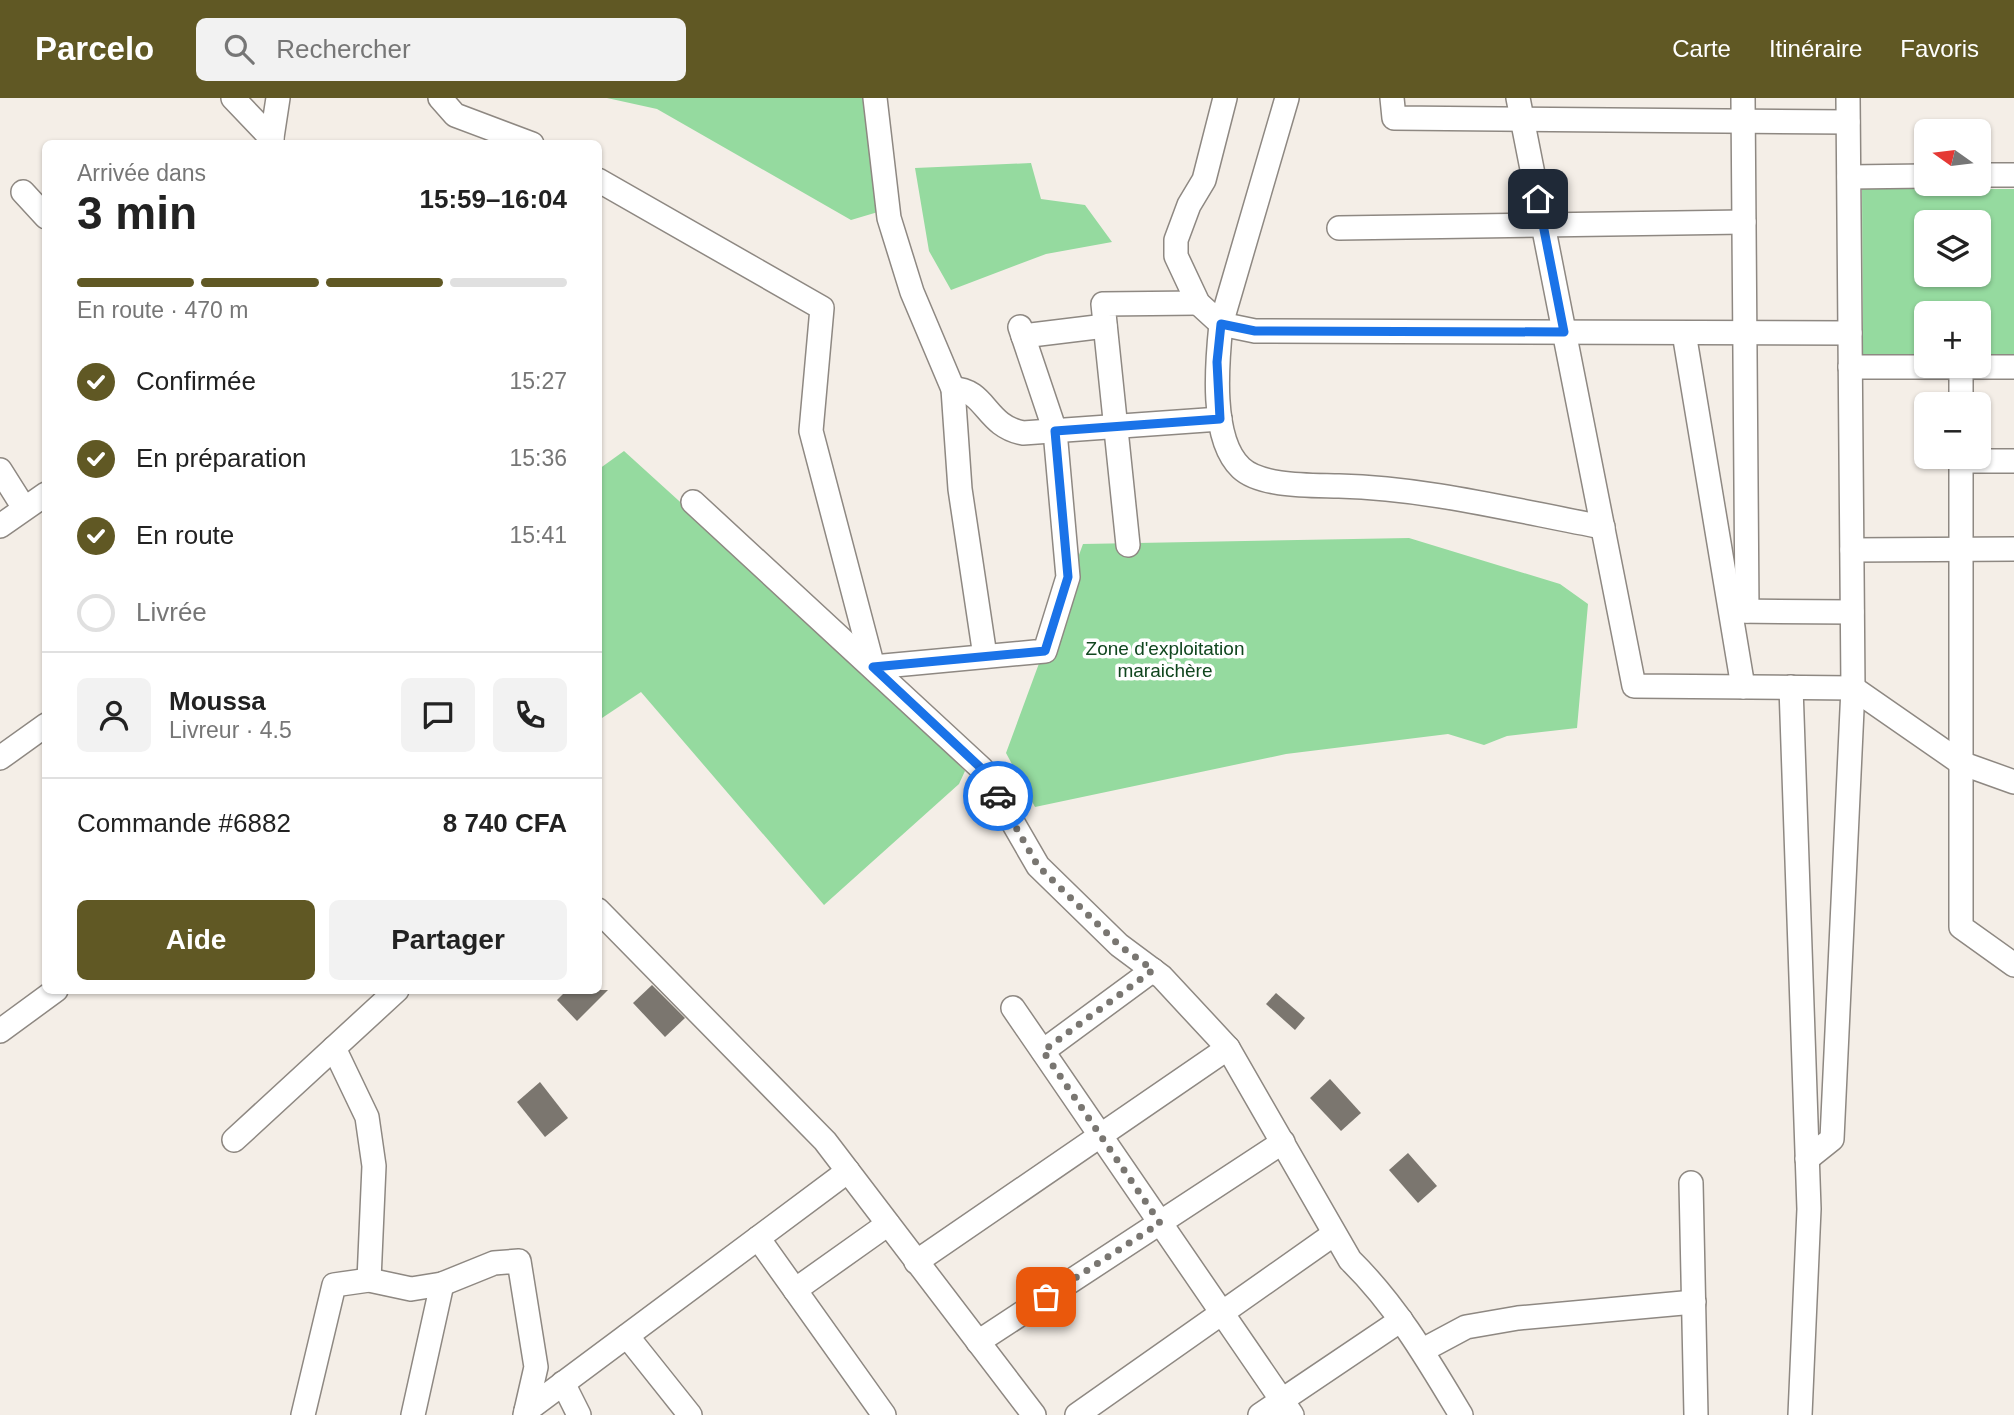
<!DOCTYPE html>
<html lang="fr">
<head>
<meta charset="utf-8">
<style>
	:root { --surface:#fff; --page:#f2f2f2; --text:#222; --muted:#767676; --line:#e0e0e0; --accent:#605824 }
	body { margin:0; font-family:Arial,sans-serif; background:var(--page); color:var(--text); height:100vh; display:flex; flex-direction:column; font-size:26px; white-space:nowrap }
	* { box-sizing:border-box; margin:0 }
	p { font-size:23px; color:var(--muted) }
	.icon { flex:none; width:38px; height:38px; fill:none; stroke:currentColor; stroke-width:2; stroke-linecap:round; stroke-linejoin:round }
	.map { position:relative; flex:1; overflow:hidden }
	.details { position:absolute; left:42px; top:42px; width:560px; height:854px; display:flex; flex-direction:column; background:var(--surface); border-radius:10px; box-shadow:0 2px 5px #0004 }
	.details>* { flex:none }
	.needle { width:46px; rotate:284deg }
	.tools { position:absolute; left:1914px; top:21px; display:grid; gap:14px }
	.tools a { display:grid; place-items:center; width:77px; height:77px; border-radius:10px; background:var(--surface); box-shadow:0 2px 5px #0004; font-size:35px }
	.pin { position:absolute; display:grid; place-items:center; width:60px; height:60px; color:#fff; margin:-30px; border-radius:14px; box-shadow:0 4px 10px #0006 }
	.courier { position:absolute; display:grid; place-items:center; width:70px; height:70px; margin:-35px; border:5px solid #1a73e8; border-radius:50%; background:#fff; color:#222; box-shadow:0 2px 9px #0007 }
	.overview em { font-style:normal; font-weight:600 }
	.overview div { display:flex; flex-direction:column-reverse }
	.overview { display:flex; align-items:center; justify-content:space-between; height:119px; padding:0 35px }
	h1 { font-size:46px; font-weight:600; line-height:52px }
	.bar { display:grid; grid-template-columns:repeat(4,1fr); gap:10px 7px; align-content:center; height:84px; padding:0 35px }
	.bar i { height:9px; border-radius:5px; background:var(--line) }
	.bar .current { background:var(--accent) }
	.bar p { grid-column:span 4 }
	.line { display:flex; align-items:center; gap:18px; padding:0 35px; border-top:2px solid var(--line) }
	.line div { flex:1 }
	.round { display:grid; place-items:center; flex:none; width:74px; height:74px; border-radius:10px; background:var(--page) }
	ol { padding:0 35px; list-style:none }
	li { display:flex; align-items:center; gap:21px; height:77px }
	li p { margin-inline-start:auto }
	li .icon { padding:7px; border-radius:50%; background:var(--accent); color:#fff; stroke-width:4 }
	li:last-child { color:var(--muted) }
	li i { width:38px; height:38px; border:4px solid var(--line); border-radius:50% }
	.action { display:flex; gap:14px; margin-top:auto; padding:14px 35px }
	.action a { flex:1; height:80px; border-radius:10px; background:var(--accent); color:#fff; font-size:28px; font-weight:600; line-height:80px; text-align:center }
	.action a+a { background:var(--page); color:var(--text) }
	header { display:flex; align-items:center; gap:42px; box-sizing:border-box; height:98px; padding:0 35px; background:var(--accent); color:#fff }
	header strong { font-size:33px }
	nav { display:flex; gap:38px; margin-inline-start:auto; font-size:24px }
	.search { width:490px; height:63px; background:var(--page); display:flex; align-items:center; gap:18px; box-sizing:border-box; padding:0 24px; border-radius:10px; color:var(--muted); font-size:26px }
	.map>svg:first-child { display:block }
	.green { fill:#95da9f; fill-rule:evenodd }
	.building { fill:#7b766f }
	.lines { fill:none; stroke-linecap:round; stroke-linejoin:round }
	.minor-casing { stroke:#8e8882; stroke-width:26 }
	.minor { stroke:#fff; stroke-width:23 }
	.done { stroke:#797671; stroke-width:7; stroke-dasharray:0 12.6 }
	.route { stroke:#1a73e8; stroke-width:9 }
	.labels { text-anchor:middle; stroke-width:7; stroke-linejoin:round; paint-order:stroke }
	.park-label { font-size:19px; fill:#10461e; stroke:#fff }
</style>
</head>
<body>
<header>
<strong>Parcelo</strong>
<div class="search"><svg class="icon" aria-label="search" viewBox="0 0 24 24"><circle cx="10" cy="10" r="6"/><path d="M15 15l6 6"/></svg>Rechercher</div>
<nav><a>Carte</a><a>Itinéraire</a><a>Favoris</a></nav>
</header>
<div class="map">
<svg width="2014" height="1317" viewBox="0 0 2014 1317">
	<rect width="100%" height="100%" fill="#f4eee7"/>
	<!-- green -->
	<g class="green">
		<polygon points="607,0 875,0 888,111 851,122 657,11"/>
		<polygon points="1031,65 1041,101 1085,107 1112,144 1046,156 951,192 929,153 915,70"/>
		<path d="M1862,91H2014V259H1979V215H1927V259H1863ZM1927,124H1979V177H1927Z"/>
		<polygon points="624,353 862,569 965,673 959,686 824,807 641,594 599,622 599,371"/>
		<polygon points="1409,440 1560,486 1588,506 1577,630 1507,638 1484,647 1448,636 1286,656 1035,709 1006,655 1083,446"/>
	</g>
	<!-- building -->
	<g class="building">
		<polygon points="652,887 685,920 665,939 633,905"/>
		<polygon points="567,892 608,892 577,923 557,902"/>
		<polygon points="1276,895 1305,920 1295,932 1266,906"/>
		<polygon points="1330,981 1361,1015 1341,1033 1310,1000"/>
		<polygon points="540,984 568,1020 545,1039 517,1004"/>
		<polygon points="1408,1055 1437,1088 1418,1105 1389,1072"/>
	</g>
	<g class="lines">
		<defs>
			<g id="minor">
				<polyline points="233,0 272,41"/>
				<polyline points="440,0 455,17 532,46"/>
				<polyline points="875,0 889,120 912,194 953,291 960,391 985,558"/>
				<polyline points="1225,0 1204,82 1189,107 1176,142 1176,158 1198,205 1221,226 1255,233 1850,235"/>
				<path d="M1287,0L1221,226C1217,265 1210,341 1241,370C1261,389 1313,387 1339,388C1427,390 1516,413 1603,429"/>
				<polyline points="1392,0 1394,20 1848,24"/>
				<polyline points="1518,0 1634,588 1853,590 1961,665 2014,684"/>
				<polyline points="1743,0 1747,513"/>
				<polyline points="271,46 278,0"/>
				<polyline points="1979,77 2014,77"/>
				<polyline points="1849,79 1927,78"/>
				<polyline points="598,82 822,210 811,333 873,569"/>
				<polyline points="23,94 46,119"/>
				<polyline points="1339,130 1744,124"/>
				<polyline points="1684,235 1743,589"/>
				<polyline points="1023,238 1105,228"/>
				<polyline points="1850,269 2014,269"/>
				<polyline points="1961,269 1961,306"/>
				<path d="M953,291C986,291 985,328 1023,335L1220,321"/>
				<polyline points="1961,359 1961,829 2014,867"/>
				<polyline points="1961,363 2014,363"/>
				<polyline points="0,372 24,410"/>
				<path d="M693,404L982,671L1038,768L1119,847L1162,879L1228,950L1350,1162C1396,1207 1428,1262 1461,1317"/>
				<polyline points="0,428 46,396"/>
				<polyline points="1128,447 1103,206 1198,205"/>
				<polyline points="1852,452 2014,451"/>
				<polyline points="1733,513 1852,514"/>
				<polyline points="873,569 1045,553 1068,479 1055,333 1020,229"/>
				<polyline points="1791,589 1809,1111 1800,1317"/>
				<polyline points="0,660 46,627"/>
				<polyline points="598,812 825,1043 1034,1317"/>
				<polyline points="1013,910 1292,1317"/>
				<polyline points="0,933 56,892"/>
				<polyline points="334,950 367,1019 374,1068 369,1182"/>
				<polyline points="1043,953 1153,872"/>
				<polyline points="234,1042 397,892"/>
				<polyline points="1807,1061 1832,1041 1853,590 1848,0"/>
				<polyline points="1691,1085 1696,1317"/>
				<polyline points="758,1140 884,1317"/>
				<polyline points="916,1164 1228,950"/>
				<polyline points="795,1192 888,1126"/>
				<polyline points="627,1238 690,1317"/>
				<polyline points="978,1244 1283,1044"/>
				<polyline points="1423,1252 1466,1229 1518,1220 1694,1204"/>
				<polyline points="563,1285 579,1317"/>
				<polyline points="526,1313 848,1073"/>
				<polyline points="303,1317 334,1187 369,1182 411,1191 442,1186 494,1165 519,1163 536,1269 525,1317"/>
				<polyline points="413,1317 442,1186"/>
				<polyline points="1077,1317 1334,1136"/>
				<polyline points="1260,1317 1401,1222"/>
			</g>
		</defs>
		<!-- minor casing -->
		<use href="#minor" class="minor-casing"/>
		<!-- minor -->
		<use href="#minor" class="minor"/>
	</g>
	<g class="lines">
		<!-- done -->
		<polyline class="done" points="998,698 1038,768 1119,847 1153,872 1043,953 1160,1125 1046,1199"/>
		<!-- route -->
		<polyline class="route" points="998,698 982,671 873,569 1045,553 1068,479 1055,333 1220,321 1217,264 1221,226 1255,233 1564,234 1538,101"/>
	</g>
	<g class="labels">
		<!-- park labels -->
		<g class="park-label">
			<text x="1165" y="557">Zone d'exploitation<tspan x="1165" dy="22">maraichère</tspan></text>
		</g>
	</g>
</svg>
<div class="tools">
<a><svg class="needle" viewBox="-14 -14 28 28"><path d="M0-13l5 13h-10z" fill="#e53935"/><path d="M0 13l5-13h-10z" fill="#767676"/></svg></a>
<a><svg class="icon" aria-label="layers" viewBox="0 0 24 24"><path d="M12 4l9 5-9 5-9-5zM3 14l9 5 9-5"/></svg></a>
<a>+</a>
<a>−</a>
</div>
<div class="pin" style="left:1046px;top:1199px;background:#ea580c"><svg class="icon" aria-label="bag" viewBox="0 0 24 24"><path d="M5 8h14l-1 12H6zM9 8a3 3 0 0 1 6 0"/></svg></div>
<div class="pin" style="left:1538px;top:101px;background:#1f2937"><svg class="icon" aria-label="home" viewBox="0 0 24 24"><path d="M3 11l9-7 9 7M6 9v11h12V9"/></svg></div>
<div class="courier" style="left:998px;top:698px"><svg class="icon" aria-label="car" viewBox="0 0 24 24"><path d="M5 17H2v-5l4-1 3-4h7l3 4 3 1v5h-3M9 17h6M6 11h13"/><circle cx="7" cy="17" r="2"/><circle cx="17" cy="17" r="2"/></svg></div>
<section class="details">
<div class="overview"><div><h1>3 min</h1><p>Arrivée dans</p></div><em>15:59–16:04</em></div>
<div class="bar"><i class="current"></i><i class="current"></i><i class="current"></i><i></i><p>En route · 470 m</p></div>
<ol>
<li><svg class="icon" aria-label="check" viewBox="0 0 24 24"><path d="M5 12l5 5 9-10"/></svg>Confirmée<p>15:27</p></li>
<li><svg class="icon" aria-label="check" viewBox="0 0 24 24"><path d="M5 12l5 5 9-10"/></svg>En préparation<p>15:36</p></li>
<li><svg class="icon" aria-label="check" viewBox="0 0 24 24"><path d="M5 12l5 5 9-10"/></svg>En route<p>15:41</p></li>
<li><i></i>Livrée</li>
</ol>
<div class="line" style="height:126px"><a class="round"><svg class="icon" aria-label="person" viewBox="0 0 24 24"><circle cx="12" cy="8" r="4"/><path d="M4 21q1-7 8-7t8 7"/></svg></a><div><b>Moussa</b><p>Livreur · 4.5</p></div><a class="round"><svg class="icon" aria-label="chat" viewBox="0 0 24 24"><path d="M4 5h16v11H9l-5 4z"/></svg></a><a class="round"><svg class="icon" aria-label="phone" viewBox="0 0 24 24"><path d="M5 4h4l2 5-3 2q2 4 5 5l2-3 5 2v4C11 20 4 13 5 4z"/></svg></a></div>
<div class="line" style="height:91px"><div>Commande #6882</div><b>8 740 CFA</b></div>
<div class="action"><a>Aide</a><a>Partager</a></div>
</section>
</div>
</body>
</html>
